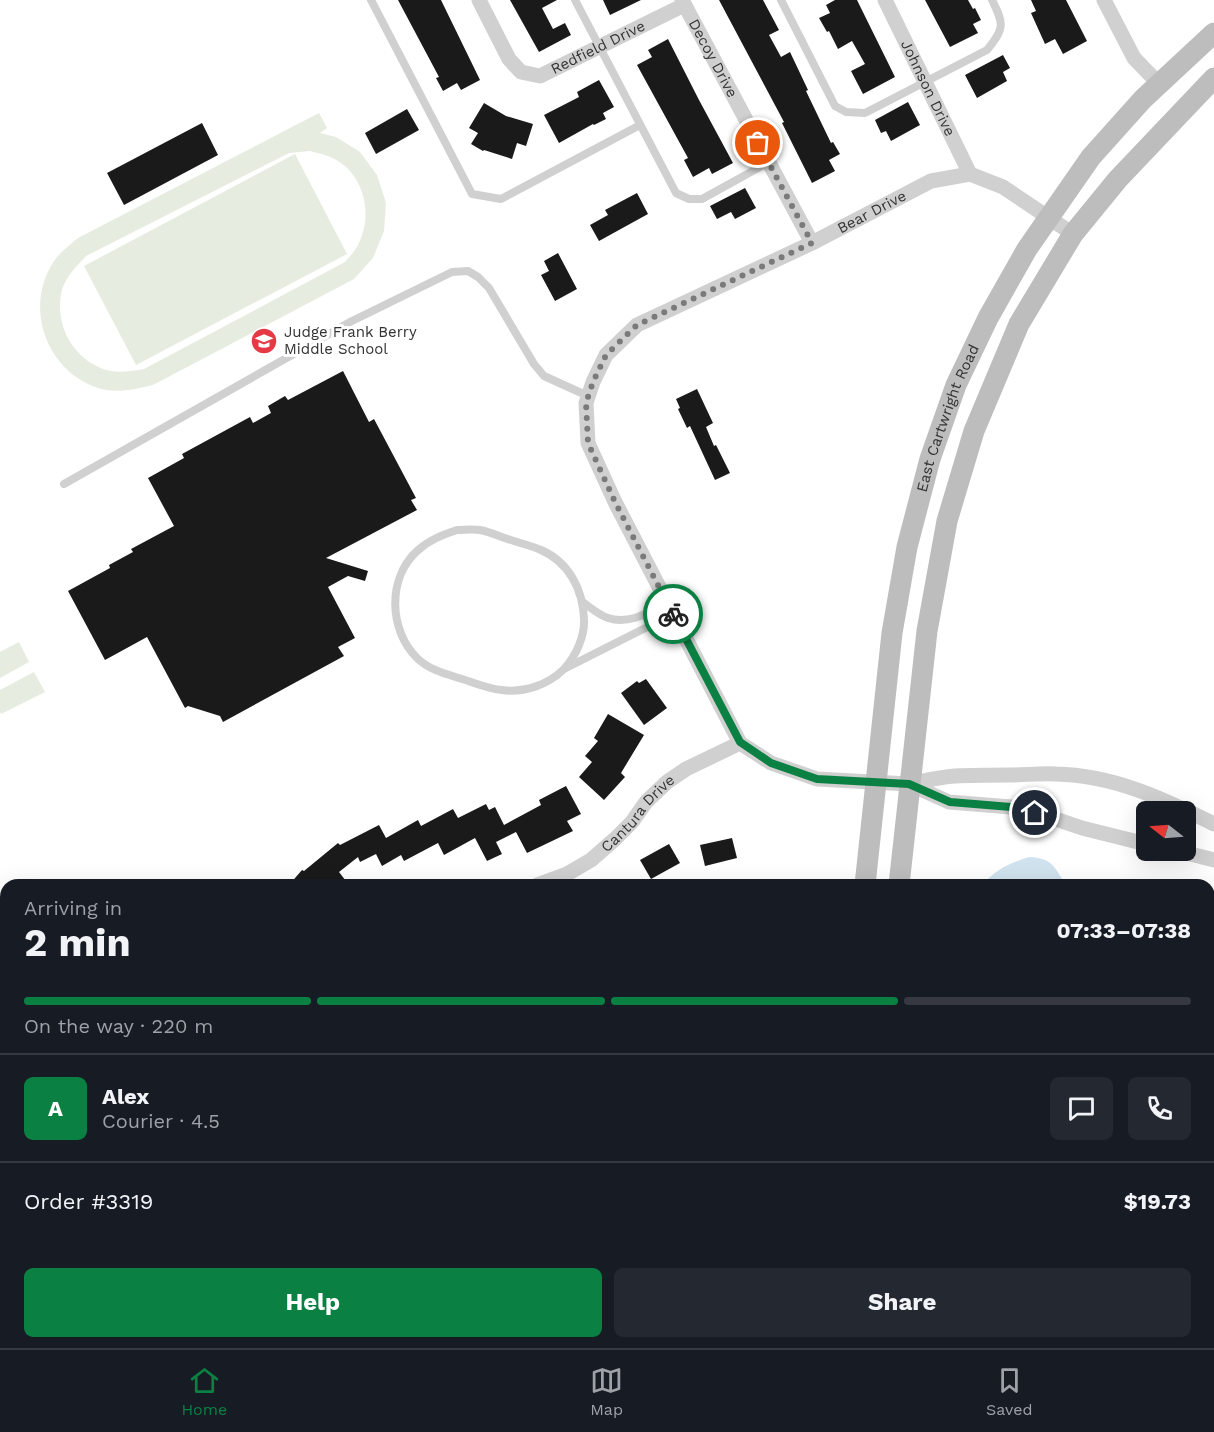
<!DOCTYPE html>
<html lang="en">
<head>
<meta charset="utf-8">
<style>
	:root { --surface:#171b24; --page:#242831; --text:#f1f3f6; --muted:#9ea1a6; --line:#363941; --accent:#0b8043 }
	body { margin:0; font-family:"Work Sans",sans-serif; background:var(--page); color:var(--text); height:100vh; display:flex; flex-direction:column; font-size:22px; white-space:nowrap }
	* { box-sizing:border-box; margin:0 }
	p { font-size:20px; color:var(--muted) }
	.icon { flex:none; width:33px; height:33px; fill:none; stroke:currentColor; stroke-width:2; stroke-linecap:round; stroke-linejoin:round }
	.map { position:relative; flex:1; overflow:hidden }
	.drawer { position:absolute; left:0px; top:879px; width:1215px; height:470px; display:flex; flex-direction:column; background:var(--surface); border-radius:18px 18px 0 0; box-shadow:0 6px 24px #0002 }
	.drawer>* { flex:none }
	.needle { width:39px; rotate:287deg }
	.fabs { position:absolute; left:1136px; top:801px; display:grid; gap:12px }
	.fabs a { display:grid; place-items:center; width:60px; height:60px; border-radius:9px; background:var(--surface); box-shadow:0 6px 24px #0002; font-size:30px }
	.pin { position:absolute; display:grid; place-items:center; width:51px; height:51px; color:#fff; margin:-26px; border:3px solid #fff; border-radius:50%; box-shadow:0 2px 6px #0007 }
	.courier { position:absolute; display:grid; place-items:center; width:60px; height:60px; margin:-30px; border:4px solid #0b8043; border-radius:50%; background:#fff; color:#222; box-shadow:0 2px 8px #0007 }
	.headline em { font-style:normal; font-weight:700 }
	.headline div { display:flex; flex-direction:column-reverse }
	.headline { display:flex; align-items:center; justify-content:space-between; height:102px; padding:0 24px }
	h1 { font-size:39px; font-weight:700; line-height:45px }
	.bar { display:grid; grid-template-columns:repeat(4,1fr); gap:9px 6px; align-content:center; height:72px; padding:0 24px }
	.bar i { height:8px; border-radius:4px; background:var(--line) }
	.bar .on { background:var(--accent) }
	.bar p { grid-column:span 4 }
	.line { display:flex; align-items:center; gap:15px; padding:0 24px; border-top:2px solid var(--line) }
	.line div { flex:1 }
	.round { display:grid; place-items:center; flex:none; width:63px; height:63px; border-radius:9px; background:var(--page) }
	.action { display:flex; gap:12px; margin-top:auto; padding:12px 24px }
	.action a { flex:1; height:69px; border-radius:9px; background:var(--accent); color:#fff; font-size:24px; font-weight:700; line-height:69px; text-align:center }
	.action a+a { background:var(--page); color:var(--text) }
	.dock { display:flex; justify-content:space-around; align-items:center; height:84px; border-top:2px solid var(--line); background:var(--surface); font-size:16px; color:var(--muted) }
	.dock a { display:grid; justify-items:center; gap:3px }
	.dock .on { color:var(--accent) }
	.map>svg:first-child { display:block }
	.green { fill:#e6ecdf; fill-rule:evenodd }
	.water { fill:#cfe2ee }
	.building { fill:#1a1a1a }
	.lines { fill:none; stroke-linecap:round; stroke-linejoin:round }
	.lane { stroke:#d0d0d0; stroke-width:8 }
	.street { stroke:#d0d0d0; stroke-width:15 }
	.secondary { stroke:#bdbdbd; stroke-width:21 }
	.done { stroke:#7a7a7a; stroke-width:6; stroke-dasharray:0 10.8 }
	.route { stroke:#0b8043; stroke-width:8 }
	.labels { text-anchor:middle; stroke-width:6; stroke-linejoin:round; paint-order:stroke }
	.street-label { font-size:15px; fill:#333; stroke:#fff }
	.poi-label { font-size:15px; fill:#333; stroke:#fff; text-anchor:start }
</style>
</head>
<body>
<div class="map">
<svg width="1214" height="1348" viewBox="0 0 1214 1348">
	<rect width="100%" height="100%" fill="#fff"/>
	<!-- green -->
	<g class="green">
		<path d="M319,113L327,128L320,133L336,137L360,152L377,175L386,203L384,231L373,258L354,279L153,385C135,389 116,394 98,388C44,370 22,303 57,257C63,250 71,244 78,238ZM310,151C316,153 323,154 328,156C363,169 374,212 359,243C356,250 350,256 345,262L144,369C131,371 117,374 103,369C71,357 54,323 62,290C66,276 77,266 86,256L289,153Z"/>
		<polygon points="295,154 347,254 136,365 84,266"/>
		<polygon points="19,642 29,662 0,678 0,652"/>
		<polygon points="34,672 45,692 1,714 0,712 0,690"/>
	</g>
	<!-- water -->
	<g class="water">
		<path d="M1029,857C1053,858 1054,867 1066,885H982C997,869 1008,864 1029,857Z"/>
		<polygon points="921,1342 1179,1342 1180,1348 919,1348"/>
	</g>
	<!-- building -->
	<g class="building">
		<polygon points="398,0 441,0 480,80 461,90 457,83 443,91 436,78 439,77"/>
		<polygon points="510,0 557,0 542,8 553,29 565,23 571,35 539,52"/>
		<polygon points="603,0 641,0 610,15"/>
		<polygon points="719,0 763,0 779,30 769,35 781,57 790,52 808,90 806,91 831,143 833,142 840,154 829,160 835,171 812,183 782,123 784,122"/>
		<polygon points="835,0 857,0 895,77 863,94 851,71 865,64 852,41 838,49 829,31 827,32 819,18 830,13 826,5"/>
		<polygon points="925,0 968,0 973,9 975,8 981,20 973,24 978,33 950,47"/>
		<polygon points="1031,0 1066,0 1087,41 1063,54 1055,39 1045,44 1031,13 1036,11"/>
		<polygon points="668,39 699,100 733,163 712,174 709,168 693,177 684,160 688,158 637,65 652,57 648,50"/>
		<polygon points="1003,55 1010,68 1003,72 1007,81 977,98 965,75"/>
		<polygon points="599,80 614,107 603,113 606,119 594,125 593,124 559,143 544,115 579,97 577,92"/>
		<polygon points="908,102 920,125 891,141 886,131 881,133 875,120"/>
		<polygon points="484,103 506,116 533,124 526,146 517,143 512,159 484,150 483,151 471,144 478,133 469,128"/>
		<polygon points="407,109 419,130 376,154 365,133"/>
		<polygon points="202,123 218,155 124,205 107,173"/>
		<polygon points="745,188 756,208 735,219 731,212 717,219 710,206"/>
		<polygon points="637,193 648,214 599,241 590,225 608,215 605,210"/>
		<polygon points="558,253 577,289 555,301 541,275 549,271 544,261"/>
		<polygon points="343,371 369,422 374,419 416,498 411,500 417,510 326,558 368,571 365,581 348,576 328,587 355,638 338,647 344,656 223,722 220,716 188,706 185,708 147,637 105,660 68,591 110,568 109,565 133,552 131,549 174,526 148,478 184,458 182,454 250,417 253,423 271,413 268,406 285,396 288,400"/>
		<polygon points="697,389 713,423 706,427 714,446 716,445 730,473 715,480 690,426 687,428 678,409 680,408 676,399"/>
		<polygon points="646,679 667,708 644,725 621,693 637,681 639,683"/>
		<polygon points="608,714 644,735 621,773 625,777 604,800 579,777 592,762 585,756 598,741 594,738"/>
		<polygon points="566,786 581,814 567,821 573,831 527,853 516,832 496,842 502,854 487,861 475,838 444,855 438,843 404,861 401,855 382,866 376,854 360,862 358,857 339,872 349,885 289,885 302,870 304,871 338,843 340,845 379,825 386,838 418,820 421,826 453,809 458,818 486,804 489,810 495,807 504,825 541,805 539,800"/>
		<polygon points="732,838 737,858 705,866 700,845"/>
		<polygon points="669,844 680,863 651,879 640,860"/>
	</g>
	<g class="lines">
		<!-- lane -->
		<g class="lane">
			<polyline points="371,0 472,194 501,199 640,125"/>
			<polyline points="575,0 676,193 689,199 702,199 769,162"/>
			<path d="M781,0L835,106L846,112L865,113L987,50C1005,28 1004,24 992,0"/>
			<polyline points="64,484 352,321 452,272 468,271 478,277 489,288 534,364 544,376 588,396"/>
			<path d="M457,530C464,530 472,529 480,530C491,532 503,538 514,541C523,544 532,546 541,550C569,562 583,590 584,619C585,636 576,656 564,669C548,685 524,693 502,690C489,689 475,683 462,679C446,674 429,670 417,658C389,630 387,579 417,551C429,540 442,535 457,530Z"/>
			<path d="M584,603C591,608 599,615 608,618C630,625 649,612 668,603"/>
			<polyline points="566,668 673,614"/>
		</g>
		<!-- street -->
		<g class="street">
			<path id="s1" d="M479,0L509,59L521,72L540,76L684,5"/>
			<path id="s2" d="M682,0L812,243"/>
			<path id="s3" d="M885,0L970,174"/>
			<polyline points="1104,0 1134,58 1159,84"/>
			<path id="s4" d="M909,784L817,779L771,763L740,743L615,502L588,443L586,403L593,382L606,355L637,325L812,243L931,181L970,174L1003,187L1073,234"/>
			<path d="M1146,844L1082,828L1035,812L1011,807L949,802L909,784C924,781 939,777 955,776C973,775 992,775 1010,775C1025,775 1041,773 1056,774C1113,775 1164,799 1214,824"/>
			<polyline points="1175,850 1214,860"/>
			<path id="s5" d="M537,885L567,874L591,860L615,839L632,822L646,802L667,782L686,769L740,743"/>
			<polyline points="0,1161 6,1162"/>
		</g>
		<!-- secondary -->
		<g class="secondary">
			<path id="s6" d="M865,885L892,633L907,547L930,459L956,385L988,318L1027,249L1091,157L1143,99L1214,33"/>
			<polyline points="899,885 927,631 947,521 974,431 1019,324 1073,234 1118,179 1214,78"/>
			<polyline points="808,1348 809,1342"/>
			<polyline points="841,1348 842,1342"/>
		</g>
	</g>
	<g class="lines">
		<!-- done -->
		<polyline class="done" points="673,614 615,502 588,443 586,403 593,382 606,355 637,325 812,243 758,143"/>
		<!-- route -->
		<polyline class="route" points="673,614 740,742 771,763 817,779 909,784 950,802 1011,807 1035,813"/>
	</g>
	<!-- icons -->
	<defs>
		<symbol id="school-disc" viewBox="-11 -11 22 22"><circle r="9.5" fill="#e63946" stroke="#fff"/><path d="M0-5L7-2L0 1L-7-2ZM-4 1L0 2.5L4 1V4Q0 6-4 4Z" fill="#fff"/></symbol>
	</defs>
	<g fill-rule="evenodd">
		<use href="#school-disc" x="249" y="326" width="30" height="30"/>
	</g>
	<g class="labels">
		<!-- street labels -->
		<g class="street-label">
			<text dy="5" stroke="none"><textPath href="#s1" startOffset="168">Redfield Drive</textPath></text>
			<text dy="5" stroke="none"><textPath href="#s2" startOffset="66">Decoy Drive</textPath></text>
			<text dy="5" stroke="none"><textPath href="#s3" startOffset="98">Johnson Drive</textPath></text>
			<text dy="5" stroke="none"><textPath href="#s4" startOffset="910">Bear Drive</textPath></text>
			<text dy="5" stroke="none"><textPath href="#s6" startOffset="476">East Cartwright Road</textPath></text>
			<text dy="5" stroke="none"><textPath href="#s5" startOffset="126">Cantura Drive</textPath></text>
		</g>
		<!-- poi labels -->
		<g class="poi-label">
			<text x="284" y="337">Judge Frank Berry<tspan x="284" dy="17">Middle School</tspan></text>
		</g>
	</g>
</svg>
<div class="fabs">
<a><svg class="needle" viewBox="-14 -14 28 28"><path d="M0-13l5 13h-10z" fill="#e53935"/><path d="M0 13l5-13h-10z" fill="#9ea1a6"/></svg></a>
</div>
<div class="pin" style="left:758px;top:143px;background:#ea580c"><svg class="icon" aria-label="bag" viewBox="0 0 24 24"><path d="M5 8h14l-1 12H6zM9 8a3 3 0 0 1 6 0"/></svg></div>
<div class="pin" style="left:1035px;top:813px;background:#1f2937"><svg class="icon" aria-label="home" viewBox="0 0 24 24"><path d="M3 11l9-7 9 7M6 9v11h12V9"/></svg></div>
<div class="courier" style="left:673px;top:614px"><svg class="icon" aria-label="bike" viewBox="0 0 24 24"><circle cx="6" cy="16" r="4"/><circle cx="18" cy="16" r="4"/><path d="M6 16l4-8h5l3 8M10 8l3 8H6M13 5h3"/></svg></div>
<section class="drawer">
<div class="headline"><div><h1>2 min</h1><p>Arriving in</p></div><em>07:33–07:38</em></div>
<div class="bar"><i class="on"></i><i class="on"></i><i class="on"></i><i></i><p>On the way · 220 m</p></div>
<div class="line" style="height:108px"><b class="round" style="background:var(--accent);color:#fff">A</b><div><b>Alex</b><p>Courier · 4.5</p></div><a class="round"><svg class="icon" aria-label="chat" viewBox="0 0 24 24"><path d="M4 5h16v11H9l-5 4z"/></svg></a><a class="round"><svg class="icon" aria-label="phone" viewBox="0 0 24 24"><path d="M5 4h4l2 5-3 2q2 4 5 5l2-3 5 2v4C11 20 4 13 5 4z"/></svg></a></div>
<div class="line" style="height:78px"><div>Order #3319</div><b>$19.73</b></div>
<div class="action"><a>Help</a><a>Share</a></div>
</section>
</div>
<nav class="dock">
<a class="on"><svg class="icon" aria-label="home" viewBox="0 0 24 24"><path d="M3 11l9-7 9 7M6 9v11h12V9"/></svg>Home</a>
<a><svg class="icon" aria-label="map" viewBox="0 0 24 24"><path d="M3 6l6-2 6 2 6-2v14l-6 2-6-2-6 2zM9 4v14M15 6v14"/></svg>Map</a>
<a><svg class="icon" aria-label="saved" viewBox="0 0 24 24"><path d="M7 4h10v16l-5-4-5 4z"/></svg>Saved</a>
</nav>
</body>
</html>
